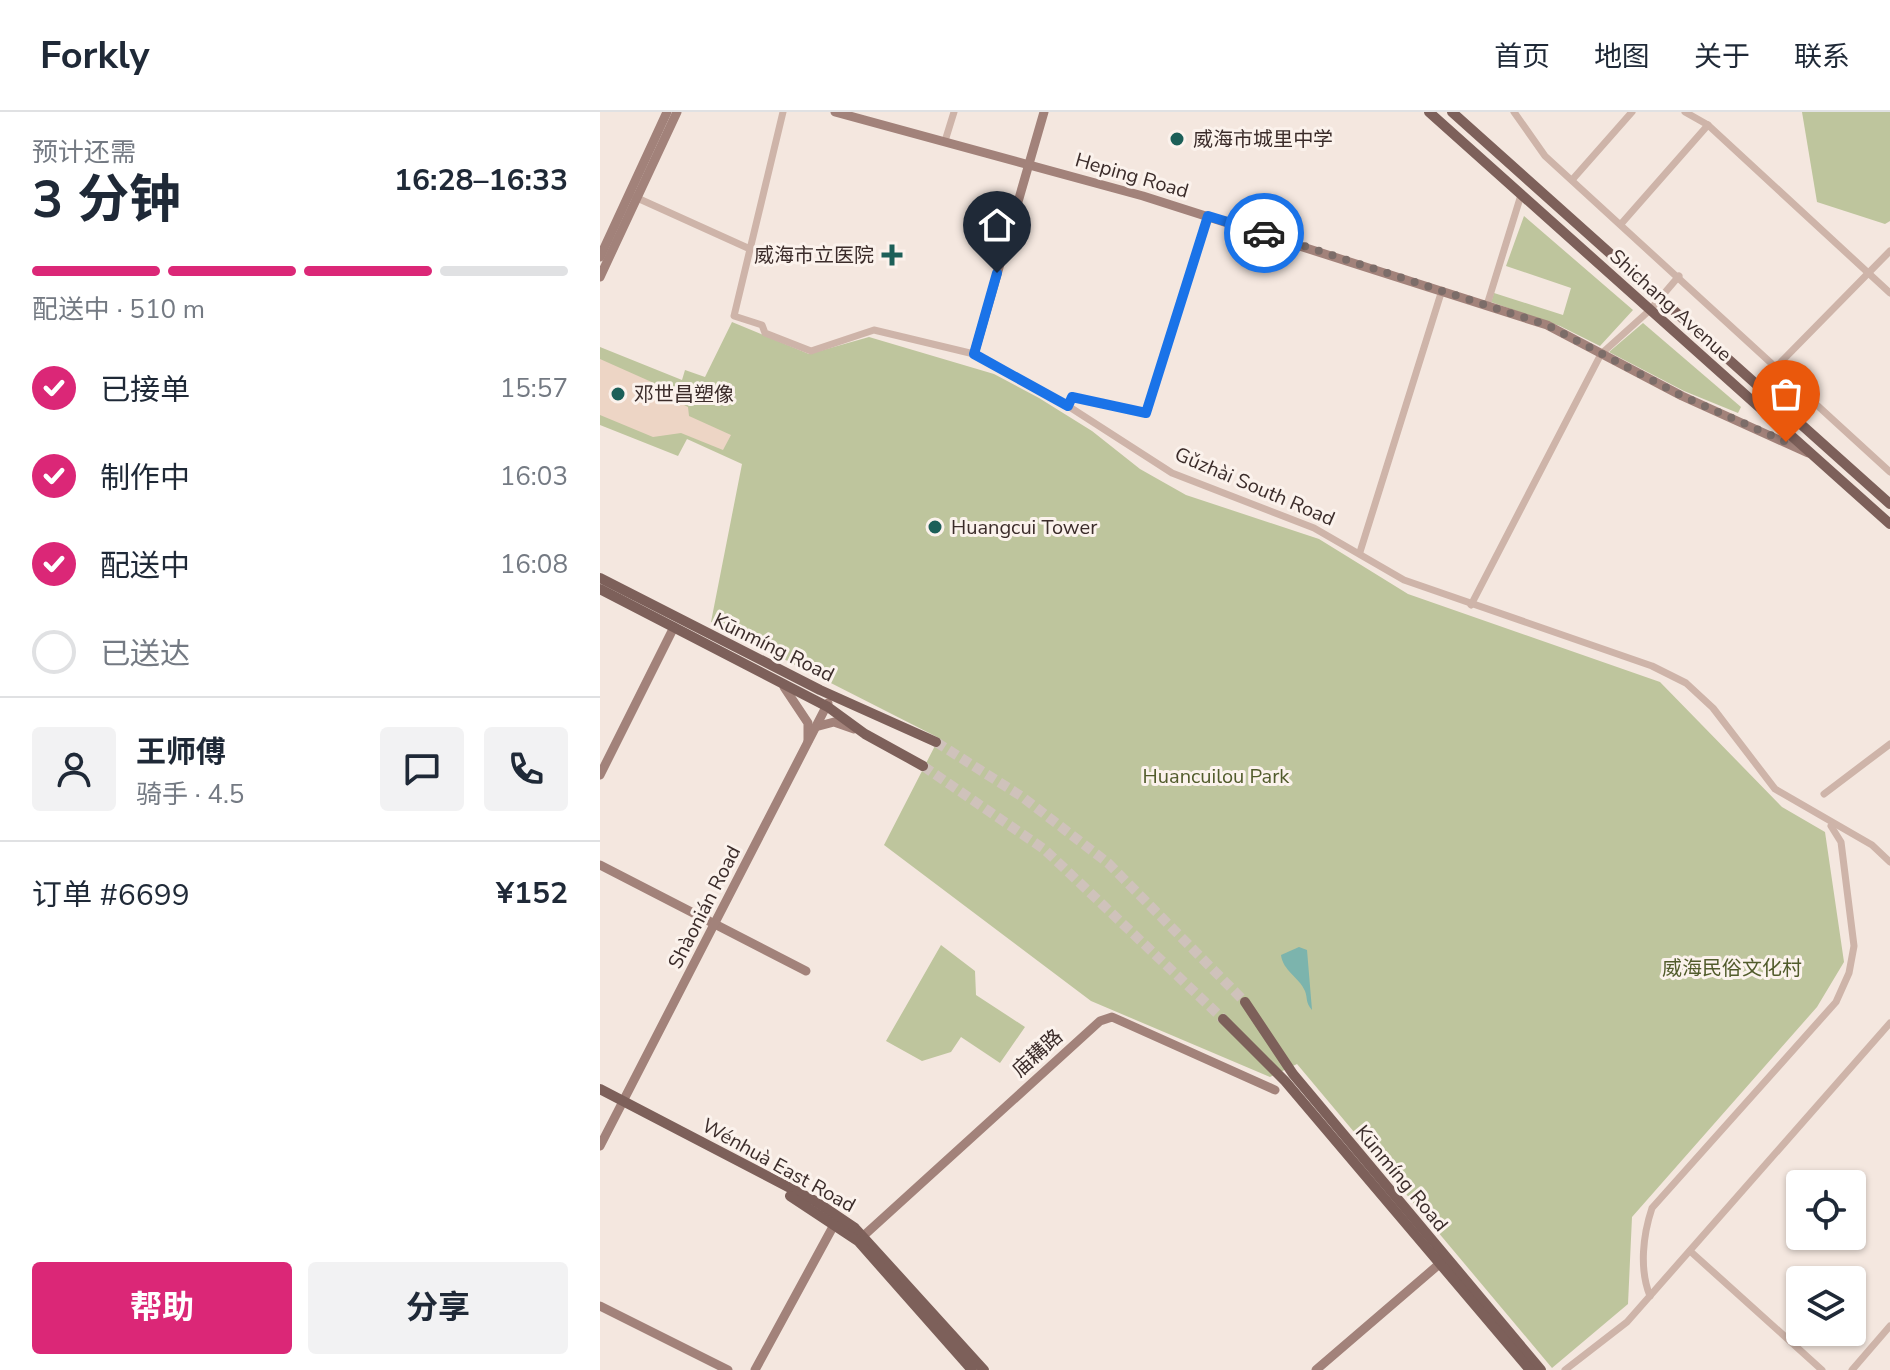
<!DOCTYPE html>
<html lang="zh">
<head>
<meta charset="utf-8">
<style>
	:root { --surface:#fff; --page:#f2f2f3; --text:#1f2937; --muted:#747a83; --line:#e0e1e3; --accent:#db2777 }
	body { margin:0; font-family:"Nunito Sans","Noto Sans SC",sans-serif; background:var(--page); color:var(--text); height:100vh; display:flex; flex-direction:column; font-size:30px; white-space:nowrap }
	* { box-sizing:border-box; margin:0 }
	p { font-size:26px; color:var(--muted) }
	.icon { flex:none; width:44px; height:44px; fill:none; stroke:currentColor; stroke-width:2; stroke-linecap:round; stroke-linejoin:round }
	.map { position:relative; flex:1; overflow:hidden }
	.side { display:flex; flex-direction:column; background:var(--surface); width:600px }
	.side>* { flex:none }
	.tools { position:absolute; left:1186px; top:1058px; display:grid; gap:16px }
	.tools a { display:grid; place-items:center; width:80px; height:80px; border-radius:8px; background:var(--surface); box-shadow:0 2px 6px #0004; font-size:40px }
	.pin { position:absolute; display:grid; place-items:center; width:68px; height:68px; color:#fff; margin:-82px -34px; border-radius:50% 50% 50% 0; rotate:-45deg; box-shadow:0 0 8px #0007 }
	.pin .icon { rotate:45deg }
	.courier { position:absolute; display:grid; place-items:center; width:80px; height:80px; margin:-40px; border:6px solid #1a73e8; border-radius:50%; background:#fff; color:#222; box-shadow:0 2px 10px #0007 }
	.overview em { font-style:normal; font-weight:700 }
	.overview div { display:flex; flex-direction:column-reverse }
	.overview { display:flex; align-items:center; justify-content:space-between; height:136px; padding:0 32px }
	h1 { font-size:52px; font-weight:700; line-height:60px }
	.bar { display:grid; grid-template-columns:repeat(4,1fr); gap:12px 8px; align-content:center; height:96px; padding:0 32px }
	.bar i { height:10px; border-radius:6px; background:var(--line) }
	.bar .active { background:var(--accent) }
	.bar p { grid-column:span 4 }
	.line { display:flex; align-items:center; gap:20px; padding:0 32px; border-top:2px solid var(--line) }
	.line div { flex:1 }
	.round { display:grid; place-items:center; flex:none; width:84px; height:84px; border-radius:8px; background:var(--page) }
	ol { padding:0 32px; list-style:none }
	li { display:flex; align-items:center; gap:24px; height:88px }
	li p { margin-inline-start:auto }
	li .icon { padding:8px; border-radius:50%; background:var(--accent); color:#fff; stroke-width:4 }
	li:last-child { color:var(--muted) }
	li i { width:44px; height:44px; border:4px solid var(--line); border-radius:50% }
	.cta { display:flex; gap:16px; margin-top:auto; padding:16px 32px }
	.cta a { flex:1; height:92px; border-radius:8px; background:var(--accent); color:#fff; font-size:32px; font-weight:700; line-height:92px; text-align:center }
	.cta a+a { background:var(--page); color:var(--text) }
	header { display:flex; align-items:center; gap:48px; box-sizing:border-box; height:112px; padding:0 40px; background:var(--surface); border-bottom:2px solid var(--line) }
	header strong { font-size:38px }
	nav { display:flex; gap:44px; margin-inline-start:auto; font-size:28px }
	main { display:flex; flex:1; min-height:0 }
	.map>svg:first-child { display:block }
	.green { fill:#bec59d }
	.plaza { fill:#edd5c5 }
	.water { fill:#7cb4ad }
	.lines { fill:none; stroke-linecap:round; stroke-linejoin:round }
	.primary-tunnel { stroke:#cfc2bb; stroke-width:10; stroke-dasharray:10 5; stroke-linecap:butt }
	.street { stroke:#ceb4a9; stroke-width:7 }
	.secondary { stroke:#a2827a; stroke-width:9 }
	.primary { stroke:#7d605a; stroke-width:10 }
	.done { stroke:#7c6d69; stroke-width:8; stroke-dasharray:0 14.4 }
	.route { stroke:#1a73e8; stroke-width:10 }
	.poi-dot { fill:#1c5f58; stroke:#fbf2ec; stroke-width:3 }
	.labels { text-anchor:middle; stroke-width:6; stroke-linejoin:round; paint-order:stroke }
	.poi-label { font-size:20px; fill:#3b2c2a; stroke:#fbf2ec; text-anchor:start }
	.street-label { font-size:20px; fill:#3b2c2a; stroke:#fbf2ec }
	.park-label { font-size:20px; fill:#515b2b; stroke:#fbf2ec }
</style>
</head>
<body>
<header>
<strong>Forkly</strong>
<nav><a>首页</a><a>地图</a><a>关于</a><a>联系</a></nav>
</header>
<main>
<section class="side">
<div class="overview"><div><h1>3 分钟</h1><p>预计还需</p></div><em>16:28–16:33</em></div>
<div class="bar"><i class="active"></i><i class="active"></i><i class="active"></i><i></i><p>配送中 · 510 m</p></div>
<ol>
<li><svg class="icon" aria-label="check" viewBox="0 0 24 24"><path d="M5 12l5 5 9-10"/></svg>已接单<p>15:57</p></li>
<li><svg class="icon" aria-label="check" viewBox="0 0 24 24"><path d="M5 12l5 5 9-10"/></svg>制作中<p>16:03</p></li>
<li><svg class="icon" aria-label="check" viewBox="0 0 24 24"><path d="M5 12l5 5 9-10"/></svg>配送中<p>16:08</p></li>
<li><i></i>已送达</li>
</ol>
<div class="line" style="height:144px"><a class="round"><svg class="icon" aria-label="person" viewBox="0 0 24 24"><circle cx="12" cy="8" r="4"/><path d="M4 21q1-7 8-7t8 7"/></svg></a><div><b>王师傅</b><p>骑手 · 4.5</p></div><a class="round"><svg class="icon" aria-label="chat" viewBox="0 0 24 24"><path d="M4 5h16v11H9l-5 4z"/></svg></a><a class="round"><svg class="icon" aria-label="phone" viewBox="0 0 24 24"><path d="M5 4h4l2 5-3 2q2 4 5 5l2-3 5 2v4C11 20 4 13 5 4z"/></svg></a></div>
<div class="line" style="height:104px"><div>订单 #6699</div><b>¥152</b></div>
<div class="cta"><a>帮助</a><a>分享</a></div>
</section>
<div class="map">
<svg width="1290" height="1258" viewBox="0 0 1290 1258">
	<rect width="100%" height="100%" fill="#f4e7df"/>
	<!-- green -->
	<g class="green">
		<polygon points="1202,0 1290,0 1290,109 1285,112 1217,90"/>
		<polygon points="924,104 1033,198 1000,234 960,214 891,190 894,181 963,203 971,176 906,154"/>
		<polygon points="132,210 209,242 269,225 394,262 439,286 492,319 540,357 586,383 719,427 808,482 1060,570 1182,695 1225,720 1244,850 1217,895 1032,1105 1028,1192 952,1256 697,952 670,965 491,889 284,733 339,626 111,510 142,352 87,327 78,344 0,313 0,235 82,268 85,258 105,265"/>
		<polygon points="1043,211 1141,295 1138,301 1084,279 1009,240"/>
		<polygon points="341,833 375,859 376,883 425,915 400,951 361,925 351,940 322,949 286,929"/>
	</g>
	<!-- plaza -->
	<polygon class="plaza" points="0,247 74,280 78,290 88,295 89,304 131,323 123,338 81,321 53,325 0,303"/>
	<!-- water -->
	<path class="water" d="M699,835L707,838L712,898C705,890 708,887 705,879C699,865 683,859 681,843Z"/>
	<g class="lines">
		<!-- primary-tunnel -->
		<g class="primary-tunnel">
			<polyline points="336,630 421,684 508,751 645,890"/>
			<polyline points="323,654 444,737 623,907"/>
		</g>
		<!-- street -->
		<g class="street">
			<polyline points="183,0 134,204 162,213 165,221 211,239 274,218 374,242 468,294 572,361 714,416 804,468 1052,554 1086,571 1113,596 1175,677 1272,733 1290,750"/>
			<polyline points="914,0 945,44 1290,360"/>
			<polyline points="1085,0 1108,13 1290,181"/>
			<polyline points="345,29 354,0"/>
			<polyline points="972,68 1032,0"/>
			<polyline points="35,85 150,137"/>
			<polyline points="1021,112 1108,13"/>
			<polyline points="887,193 921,83"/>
			<polyline points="1176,255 1290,139"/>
			<polyline points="468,294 472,285 546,301 608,104"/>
			<polyline points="760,440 842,178"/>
			<polyline points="871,493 1001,242 1050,198 1079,164"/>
			<polyline points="1224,682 1290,632"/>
			<polyline points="1090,1139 1222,1258"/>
			<path d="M1050,1184C1039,1157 1043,1123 1052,1096L1236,890L1249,861L1254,834L1241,730L1231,714"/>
			<polyline points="965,1258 1027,1210 1290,911"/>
			<polyline points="1252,1258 1290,1214"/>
		</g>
		<!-- secondary -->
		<g class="secondary">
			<polyline points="235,0 543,84 947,213 1082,284 1208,341"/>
			<polyline points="0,145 67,0"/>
			<polyline points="0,165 77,0"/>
			<polyline points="374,242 444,0"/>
			<polyline points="184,575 208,611 208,629"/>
			<polyline points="219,614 234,610 254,617"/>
			<polyline points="0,663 74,515"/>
			<polyline points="0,753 206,859"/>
			<polyline points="0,1034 228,591"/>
			<polyline points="260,1127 500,909 512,905 675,978"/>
			<polyline points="0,1194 128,1258"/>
			<polyline points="155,1258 235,1111"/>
			<polyline points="716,1258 844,1148"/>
		</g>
		<!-- primary -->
		<g class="primary">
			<polyline points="829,0 1290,412"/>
			<polyline points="852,0 1290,392"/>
			<polyline points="0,466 220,578 336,630"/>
			<polyline points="0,477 228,595 265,622 323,654"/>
			<polyline points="645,890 693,962 941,1258"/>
			<polyline points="623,907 685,969 930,1258"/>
			<polyline points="0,977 215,1089 255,1116 384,1258"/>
			<polyline points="190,1084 258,1129 372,1258"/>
		</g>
	</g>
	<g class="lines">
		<!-- done -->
		<polyline class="done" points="664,121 947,213 1082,284 1186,330"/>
		<!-- route -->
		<polyline class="route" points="397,161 374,242 468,294 472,285 546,301 608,104 664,121"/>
	</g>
	<!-- markers -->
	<g class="poi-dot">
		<circle cx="577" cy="27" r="8"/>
		<path d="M288 131h8v8h8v8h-8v8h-8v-8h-8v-8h8z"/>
		<circle cx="18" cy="282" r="8"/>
		<circle cx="335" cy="415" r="8"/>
	</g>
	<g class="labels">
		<!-- poi labels -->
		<g class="poi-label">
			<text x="593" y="34">威海市城里中学</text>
			<text x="274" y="150" text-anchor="end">威海市立医院</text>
			<text x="34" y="289">邓世昌塑像</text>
			<text x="351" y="422">Huangcui Tower</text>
		</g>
		<!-- street labels -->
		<g class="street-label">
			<text transform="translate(532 63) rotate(16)" y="7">Heping Road</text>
			<text transform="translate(1071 193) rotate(42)" y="7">Shichang Avenue</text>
			<text transform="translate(655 374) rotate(23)" y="7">Gǔzhài South Road</text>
			<text transform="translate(174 535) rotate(26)" y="7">Kūnmíng Road</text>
			<text transform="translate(104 795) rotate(-63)" y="7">Shàonián Road</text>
			<text transform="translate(437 941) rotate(-42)" y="7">庙耩路</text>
			<text transform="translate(179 1053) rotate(29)" y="7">Wénhuà East Road</text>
			<text transform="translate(802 1066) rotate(50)" y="7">Kūnmíng Road</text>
		</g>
		<!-- park labels -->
		<g class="park-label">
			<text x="616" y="671">Huancuilou Park</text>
			<text x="1132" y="863">威海民俗文化村</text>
		</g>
	</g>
</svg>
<div class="tools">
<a><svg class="icon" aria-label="locate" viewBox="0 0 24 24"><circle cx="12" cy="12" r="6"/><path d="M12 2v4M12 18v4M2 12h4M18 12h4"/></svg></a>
<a><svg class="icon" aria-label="layers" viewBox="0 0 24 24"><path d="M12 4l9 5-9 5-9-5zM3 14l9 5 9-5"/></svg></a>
</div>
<div class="pin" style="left:1186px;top:330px;background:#ea580c"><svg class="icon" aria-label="bag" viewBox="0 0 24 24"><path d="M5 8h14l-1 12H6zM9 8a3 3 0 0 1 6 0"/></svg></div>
<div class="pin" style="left:397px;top:161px;background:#1f2937"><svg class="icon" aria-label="home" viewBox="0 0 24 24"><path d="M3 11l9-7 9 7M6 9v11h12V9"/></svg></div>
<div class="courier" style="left:664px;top:121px"><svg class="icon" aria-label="car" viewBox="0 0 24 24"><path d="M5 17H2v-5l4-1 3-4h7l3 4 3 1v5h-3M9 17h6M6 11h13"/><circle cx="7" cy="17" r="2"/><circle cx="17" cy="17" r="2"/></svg></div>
</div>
</main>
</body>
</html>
